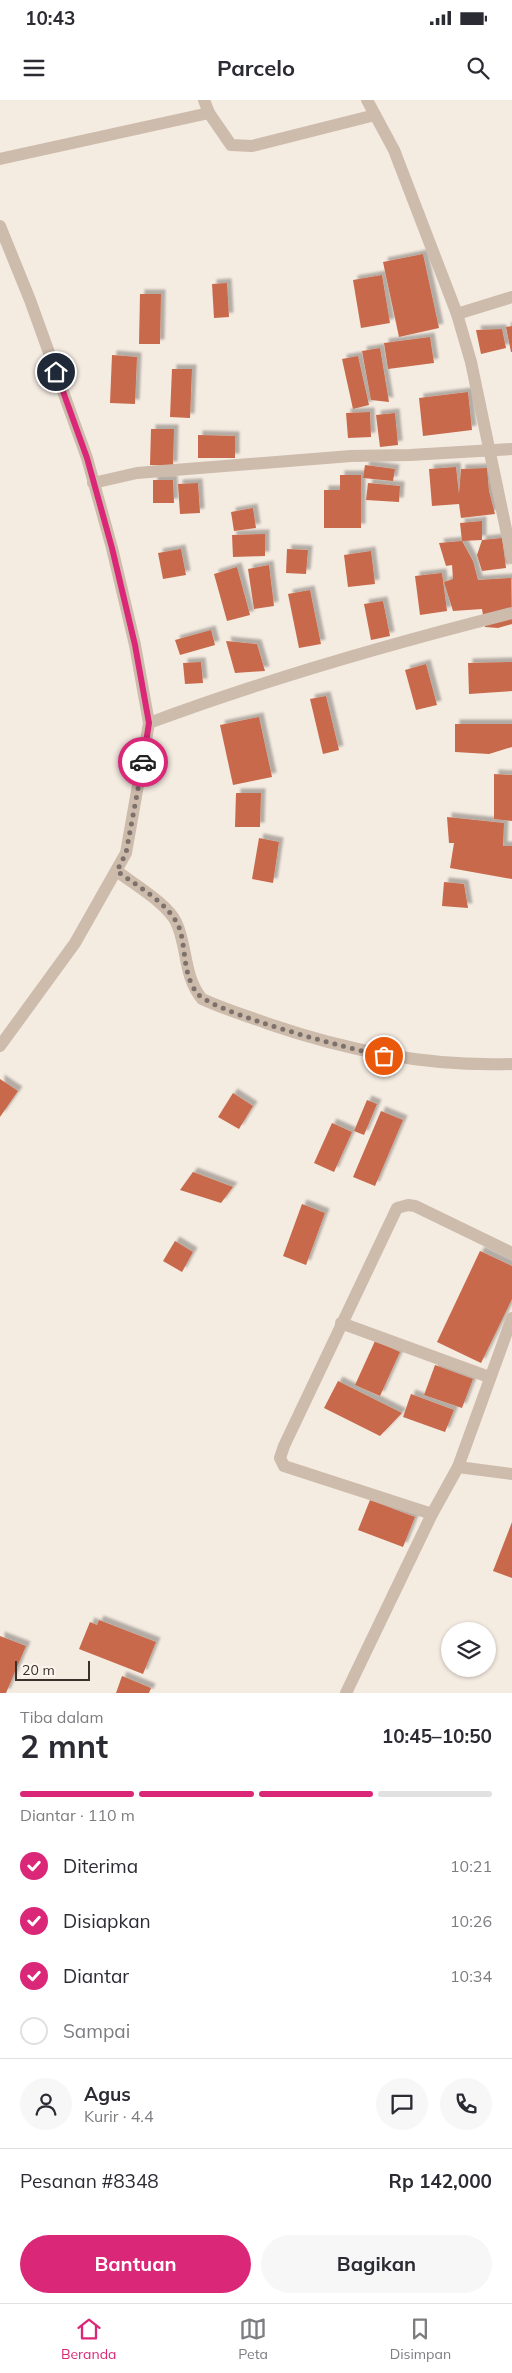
<!DOCTYPE html>
<html lang="id">
<head>
<meta charset="utf-8">
<style>
	:root { --surface:#fff; --page:#f7f7f7; --text:#2b2b33; --muted:#7c7c81; --line:#e1e1e2; --accent:#db2777 }
	body { margin:0; font-family:Mulish,sans-serif; background:var(--page); color:var(--text); height:100vh; display:flex; flex-direction:column; font-size:19px; white-space:nowrap }
	* { box-sizing:border-box; margin:0 }
	p { font-size:16px; color:var(--muted) }
	.icon { flex:none; width:28px; height:28px; fill:none; stroke:currentColor; stroke-width:2; stroke-linecap:round; stroke-linejoin:round }
	.map { position:relative; height:1593px; overflow:hidden }
	.drawer { display:flex; flex-direction:column; background:var(--surface); flex:1 }
	.drawer>* { flex:none }
	.fabs { position:absolute; left:441px; top:1522px; display:grid; gap:10px }
	.fabs a { display:grid; place-items:center; width:55px; height:55px; border-radius:50%; background:var(--surface); box-shadow:0 1px 4px #0004; font-size:25px }
	.scale { position:absolute; left:15px; bottom:12px; width:75px; box-sizing:border-box; padding-left:5px; border:2px solid #3b302b; border-top:0; font-size:14px; line-height:18px; white-space:nowrap; color:#3b302b; -webkit-text-stroke:4px #fbf5ee; paint-order:stroke }
	.pin { position:absolute; display:grid; place-items:center; width:42px; height:42px; color:#fff; margin:-21px; border:2px solid #fff; border-radius:50%; box-shadow:0 1px 5px #0007 }
	.courier { position:absolute; display:grid; place-items:center; width:50px; height:50px; margin:-25px; border:4px solid #db2777; border-radius:50%; background:#fff; color:#222; box-shadow:0 1px 6px #0007 }
	.headline em { font-style:normal; font-weight:700 }
	.headline div { display:flex; flex-direction:column-reverse }
	.headline { display:flex; align-items:center; justify-content:space-between; height:85px; padding:0 20px }
	h1 { font-size:32px; font-weight:700; line-height:38px }
	.bar { display:grid; grid-template-columns:repeat(4,1fr); gap:8px 5px; align-content:center; height:60px; padding:0 20px }
	.bar i { height:6px; border-radius:4px; background:var(--line) }
	.bar .selected { background:var(--accent) }
	.bar p { grid-column:span 4 }
	.line { display:flex; align-items:center; gap:12px; padding:0 20px; border-top:1px solid var(--line) }
	.line div { flex:1 }
	.round { display:grid; place-items:center; flex:none; width:52px; height:52px; border-radius:26px; background:var(--page) }
	ol { padding:0 20px; list-style:none }
	li { display:flex; align-items:center; gap:15px; height:55px }
	li p { margin-inline-start:auto }
	li .icon { padding:5px; border-radius:50%; background:var(--accent); color:#fff; stroke-width:4 }
	li:last-child { color:var(--muted) }
	li i { width:28px; height:28px; border:2px solid var(--line); border-radius:50% }
	.button { display:flex; gap:10px; margin-top:auto; padding:10px 20px }
	.button a { flex:1; height:58px; border-radius:30px; background:var(--accent); color:#fff; font-size:20px; font-weight:700; line-height:58px; text-align:center }
	.button a+a { background:var(--page); color:var(--text) }
	.status { display:flex; justify-content:space-between; align-items:center; height:35px; padding:0 25px; background:var(--surface); direction:ltr }
	.status svg { height:14px; fill:currentColor }
	header { display:flex; justify-content:space-between; align-items:center; height:65px; padding:0 20px; background:var(--surface); font-size:22px; font-weight:700 }
	.menu { display:flex; justify-content:space-around; align-items:center; height:70px; border-top:1px solid var(--line); background:var(--surface); font-size:14px; color:var(--muted) }
	.menu a { display:grid; justify-items:center; gap:2px }
	.menu .selected { color:var(--accent) }
	.map>svg:first-child { display:block }
	.building { fill:#c8694b; filter:url(#shadow) }
	.lines { fill:none; stroke-linecap:round; stroke-linejoin:round }
	.minor { stroke:#cdbbac; stroke-width:12 }
	.done { stroke:#7c716b; stroke-width:5; stroke-dasharray:0 9 }
	.route { stroke:#db2777; stroke-width:6 }
</style>
</head>
<body>
<div class="status"><b>10:43</b><svg viewBox="0 0 49 12"><path d="M0 12V9h3v3zM5 12V6h3v6zM10 12V3h3v9zM15 12V0h3v12zM26 1h20v11H26zM47 4h2v5h-2z"/></svg></div>
<header><svg class="icon" aria-label="menu" viewBox="0 0 24 24"><path d="M4 6h16M4 12h16M4 18h16"/></svg>Parcelo<svg class="icon" aria-label="search" viewBox="0 0 24 24"><circle cx="10" cy="10" r="6"/><path d="M15 15l6 6"/></svg></header>
<div class="map">
<svg width="512" height="1593" viewBox="0 0 512 1593">
	<defs>
		<filter id="shadow"><feDropShadow dx="4.5" dy="-4.5" stdDeviation="1" flood-color="#0004"/></filter>
	</defs>
	<rect width="100%" height="100%" fill="#f4ebe1"/>
	<!-- building -->
	<g class="building">
		<polygon points="423,154 439,228 399,237 383,162"/>
		<polygon points="382,175 390,223 361,228 353,180"/>
		<polygon points="227,183 229,217 214,218 212,184"/>
		<polygon points="140,194 161,194 160,244 139,244"/>
		<polygon points="512,226 512,252 511,252 506,227"/>
		<polygon points="502,229 506,248 481,254 476,230"/>
		<polygon points="430,237 434,263 388,269 384,243"/>
		<polygon points="380,248 389,302 371,300 362,251"/>
		<polygon points="112,255 137,257 135,304 110,303"/>
		<polygon points="358,256 369,305 353,309 342,259"/>
		<polygon points="172,269 192,269 190,318 170,317"/>
		<polygon points="468,292 472,330 423,336 419,298"/>
		<polygon points="370,312 371,337 348,338 346,313"/>
		<polygon points="395,313 398,345 380,347 376,315"/>
		<polygon points="151,329 174,329 173,366 150,365"/>
		<polygon points="198,335 235,336 235,358 198,358"/>
		<polygon points="365,365 395,369 393,381 363,378"/>
		<polygon points="456,367 459,394 461,369 487,368 489,391 495,414 461,418 459,404 432,406 429,369"/>
		<polygon points="340,375 361,375 361,428 324,428 324,390 340,390"/>
		<polygon points="153,380 173,380 174,403 153,403"/>
		<polygon points="198,383 200,413 180,414 178,384"/>
		<polygon points="368,383 400,386 399,402 366,400"/>
		<polygon points="253,408 256,428 234,431 231,412"/>
		<polygon points="482,421 482,440 462,441 460,423"/>
		<polygon points="265,434 265,456 233,457 232,435"/>
		<polygon points="502,438 506,468 482,471 477,455 482,440"/>
		<polygon points="462,441 473,461 478,480 511,478 512,524 498,528 485,527 482,509 453,511 444,482 453,479 452,465 446,466 439,443"/>
		<polygon points="181,449 186,475 163,479 158,453"/>
		<polygon points="287,449 308,450 306,474 286,473"/>
		<polygon points="371,451 375,484 348,487 344,455"/>
		<polygon points="269,465 274,506 254,509 248,469"/>
		<polygon points="237,467 250,515 227,521 214,474"/>
		<polygon points="442,473 447,511 420,515 415,476"/>
		<polygon points="310,490 321,544 299,548 288,494"/>
		<polygon points="383,501 390,536 371,540 364,504"/>
		<polygon points="211,530 215,545 180,555 175,540"/>
		<polygon points="226,541 257,544 265,571 235,573"/>
		<polygon points="201,562 203,583 185,584 183,563"/>
		<polygon points="512,562 512,591 469,594 468,563"/>
		<polygon points="426,564 437,605 416,610 405,570"/>
		<polygon points="326,596 339,650 323,654 310,599"/>
		<polygon points="259,617 272,677 233,685 220,625"/>
		<polygon points="455,624 512,624 512,647 489,654 455,652"/>
		<polygon points="494,674 512,675 512,721 494,719"/>
		<polygon points="236,693 261,693 260,727 235,727"/>
		<polygon points="447,717 504,723 503,746 512,746 512,779 450,768 454,743 449,743"/>
		<polygon points="259,738 279,742 273,783 252,779"/>
		<polygon points="444,782 464,784 468,808 442,806"/>
		<polygon points="0,979 18,991 0,1017"/>
		<polygon points="233,993 253,1006 239,1029 218,1017"/>
		<polygon points="367,1000 377,1004 364,1035 354,1031"/>
		<polygon points="381,1011 403,1020 375,1086 353,1077"/>
		<polygon points="332,1023 352,1032 334,1072 314,1063"/>
		<polygon points="193,1072 233,1087 221,1103 180,1090"/>
		<polygon points="302,1104 325,1113 306,1165 283,1156"/>
		<polygon points="175,1141 193,1152 182,1172 163,1161"/>
		<polygon points="480,1151 512,1166 512,1199 481,1263 437,1242"/>
		<polygon points="375,1241 400,1252 380,1296 355,1285"/>
		<polygon points="435,1265 473,1279 462,1308 424,1295"/>
		<polygon points="338,1281 402,1313 380,1336 324,1308"/>
		<polygon points="411,1294 454,1310 445,1332 403,1317"/>
		<polygon points="370,1400 415,1417 403,1447 358,1430"/>
		<polygon points="512,1422 512,1478 493,1471"/>
		<polygon points="99,1520 156,1542 143,1574 79,1549 90,1522 97,1525"/>
		<polygon points="0,1536 26,1546 6,1593 0,1593"/>
		<polygon points="122,1576 151,1588 149,1593 116,1593"/>
	</g>
	<g class="lines">
		<!-- minor -->
		<g class="minor">
			<polyline points="204,0 209,13"/>
			<polyline points="367,0 394,50 457,214 471,262 512,458"/>
			<polyline points="0,59 209,13 231,45 252,46 375,15"/>
			<polyline points="0,126 30,200 87,358 112,448 135,545 149,623 126,753 75,843 0,946"/>
			<polyline points="457,214 512,197"/>
			<polyline points="93,383 137,373 351,356 410,355 512,349"/>
			<path d="M149,623C267,579 389,544 512,513"/>
			<path d="M117,771C133,784 167,803 176,822C188,847 183,876 202,899C224,909 247,916 269,924C348,951 428,967 512,964"/>
			<polyline points="512,1218 458,1367 512,1374"/>
			<polyline points="341,1223 489,1277"/>
			<polyline points="432,1414 284,1366 280,1358 284,1346 397,1108 408,1105 415,1106 512,1153"/>
			<polyline points="346,1593 432,1414 458,1367"/>
		</g>
	</g>
	<g class="lines">
		<!-- done -->
		<path class="done" d="M143,662L126,753L117,771C138,787 171,804 180,830C186,850 183,875 197,893C212,913 353,950 384,956"/>
		<!-- route -->
		<polyline class="route" points="56,272 87,358 112,448 135,545 149,623 143,662"/>
	</g>
</svg>
<div class="fabs">
<a><svg class="icon" aria-label="layers" viewBox="0 0 24 24"><path d="M12 4l9 5-9 5-9-5zM3 14l9 5 9-5"/></svg></a>
</div>
<div class="scale">20 m</div>
<div class="pin" style="left:384px;top:956px;background:#ea580c"><svg class="icon" aria-label="bag" viewBox="0 0 24 24"><path d="M5 8h14l-1 12H6zM9 8a3 3 0 0 1 6 0"/></svg></div>
<div class="pin" style="left:56px;top:272px;background:#1f2937"><svg class="icon" aria-label="home" viewBox="0 0 24 24"><path d="M3 11l9-7 9 7M6 9v11h12V9"/></svg></div>
<div class="courier" style="left:143px;top:662px"><svg class="icon" aria-label="car" viewBox="0 0 24 24"><path d="M5 17H2v-5l4-1 3-4h7l3 4 3 1v5h-3M9 17h6M6 11h13"/><circle cx="7" cy="17" r="2"/><circle cx="17" cy="17" r="2"/></svg></div>
</div>
<section class="drawer">
<div class="headline"><div><h1>2 mnt</h1><p>Tiba dalam</p></div><em>10:45–10:50</em></div>
<div class="bar"><i class="selected"></i><i class="selected"></i><i class="selected"></i><i></i><p>Diantar · 110 m</p></div>
<ol>
<li><svg class="icon" aria-label="check" viewBox="0 0 24 24"><path d="M5 12l5 5 9-10"/></svg>Diterima<p>10:21</p></li>
<li><svg class="icon" aria-label="check" viewBox="0 0 24 24"><path d="M5 12l5 5 9-10"/></svg>Disiapkan<p>10:26</p></li>
<li><svg class="icon" aria-label="check" viewBox="0 0 24 24"><path d="M5 12l5 5 9-10"/></svg>Diantar<p>10:34</p></li>
<li><i></i>Sampai</li>
</ol>
<div class="line" style="height:90px"><a class="round"><svg class="icon" aria-label="person" viewBox="0 0 24 24"><circle cx="12" cy="8" r="4"/><path d="M4 21q1-7 8-7t8 7"/></svg></a><div><b>Agus</b><p>Kurir · 4.4</p></div><a class="round"><svg class="icon" aria-label="chat" viewBox="0 0 24 24"><path d="M4 5h16v11H9l-5 4z"/></svg></a><a class="round"><svg class="icon" aria-label="phone" viewBox="0 0 24 24"><path d="M5 4h4l2 5-3 2q2 4 5 5l2-3 5 2v4C11 20 4 13 5 4z"/></svg></a></div>
<div class="line" style="height:65px"><div>Pesanan #8348</div><b>Rp 142,000</b></div>
<div class="button"><a>Bantuan</a><a>Bagikan</a></div>
</section>
<nav class="menu">
<a class="selected"><svg class="icon" aria-label="home" viewBox="0 0 24 24"><path d="M3 11l9-7 9 7M6 9v11h12V9"/></svg>Beranda</a>
<a><svg class="icon" aria-label="map" viewBox="0 0 24 24"><path d="M3 6l6-2 6 2 6-2v14l-6 2-6-2-6 2zM9 4v14M15 6v14"/></svg>Peta</a>
<a><svg class="icon" aria-label="saved" viewBox="0 0 24 24"><path d="M7 4h10v16l-5-4-5 4z"/></svg>Disimpan</a>
</nav>
</body>
</html>
